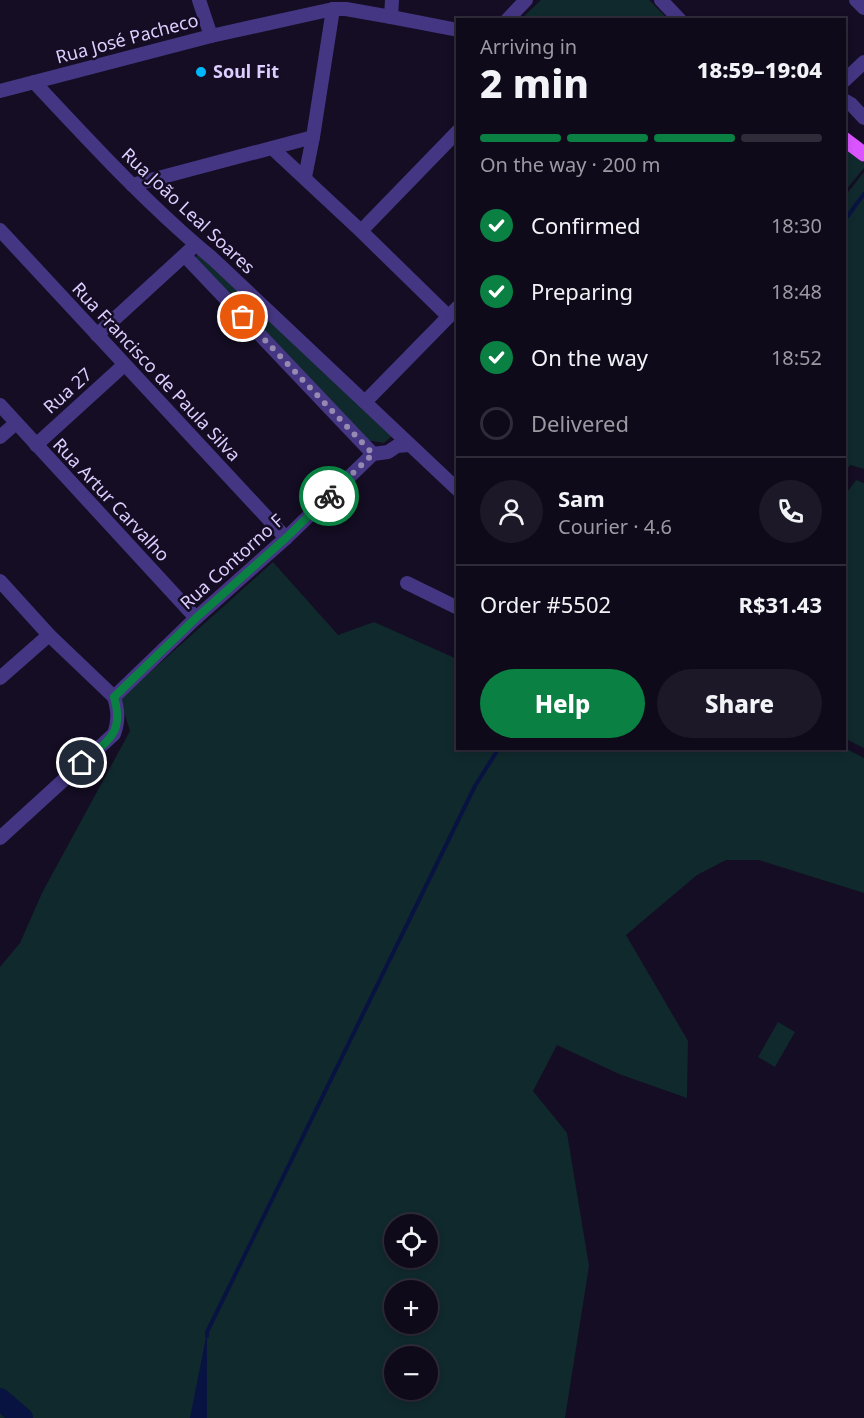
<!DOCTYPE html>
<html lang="en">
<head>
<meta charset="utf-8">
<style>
	:root { --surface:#0f0a1a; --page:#1d1827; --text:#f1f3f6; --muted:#9b9aa2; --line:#2f2b39; --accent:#0b8043 }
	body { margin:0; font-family:"Noto Sans",sans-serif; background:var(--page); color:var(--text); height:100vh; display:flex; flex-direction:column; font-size:22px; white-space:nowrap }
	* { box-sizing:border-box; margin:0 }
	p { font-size:20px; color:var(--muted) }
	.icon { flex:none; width:33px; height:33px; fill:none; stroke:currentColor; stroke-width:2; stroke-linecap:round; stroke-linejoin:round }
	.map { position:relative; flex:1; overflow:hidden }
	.panel { position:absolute; left:456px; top:18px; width:390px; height:732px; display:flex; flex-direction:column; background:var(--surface); border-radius:0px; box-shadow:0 3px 9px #0003,0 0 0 2px var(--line) }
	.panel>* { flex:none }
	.fabs { position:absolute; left:384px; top:1214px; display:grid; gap:12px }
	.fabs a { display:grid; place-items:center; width:54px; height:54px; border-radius:50%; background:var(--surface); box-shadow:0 3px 9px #0003,0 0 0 2px var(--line); font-size:30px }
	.pin { position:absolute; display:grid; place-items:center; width:51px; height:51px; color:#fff; margin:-26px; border:3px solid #fff; border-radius:50%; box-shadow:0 2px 6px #0007 }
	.courier { position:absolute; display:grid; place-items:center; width:60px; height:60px; margin:-30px; border:4px solid #0b8043; border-radius:50%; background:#fff; color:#222; box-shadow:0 2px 8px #0007 }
	.head em { font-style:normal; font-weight:800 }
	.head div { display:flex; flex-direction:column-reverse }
	.head { display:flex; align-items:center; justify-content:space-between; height:102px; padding:0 24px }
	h1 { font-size:39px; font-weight:800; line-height:45px }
	.bar { display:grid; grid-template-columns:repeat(4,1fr); gap:9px 6px; align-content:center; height:72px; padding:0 24px }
	.bar i { height:8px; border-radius:4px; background:var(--line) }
	.bar .active { background:var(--accent) }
	.bar p { grid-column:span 4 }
	.line { display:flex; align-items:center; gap:15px; padding:0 24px; border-top:2px solid var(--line) }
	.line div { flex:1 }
	.round { display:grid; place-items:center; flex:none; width:63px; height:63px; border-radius:32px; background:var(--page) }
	ol { padding:0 24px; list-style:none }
	li { display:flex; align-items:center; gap:18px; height:66px }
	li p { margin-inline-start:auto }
	li .icon { padding:6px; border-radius:50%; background:var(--accent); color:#fff; stroke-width:4 }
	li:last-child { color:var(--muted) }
	li i { width:33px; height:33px; border:3px solid var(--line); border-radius:50% }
	.button { display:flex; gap:12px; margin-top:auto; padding:12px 24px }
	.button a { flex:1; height:69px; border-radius:36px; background:var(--accent); color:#fff; font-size:24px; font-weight:800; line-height:69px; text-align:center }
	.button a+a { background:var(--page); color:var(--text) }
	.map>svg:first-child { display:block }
	.green { fill:#10292d; fill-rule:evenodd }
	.water { fill:#081341 }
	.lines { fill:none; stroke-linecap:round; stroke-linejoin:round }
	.stream { stroke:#081341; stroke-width:4 }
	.river { stroke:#081341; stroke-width:22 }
	.minor { stroke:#453683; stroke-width:14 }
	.major { stroke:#db55ff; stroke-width:15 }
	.done { stroke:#968ab2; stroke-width:6; stroke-dasharray:0 10.8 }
	.route { stroke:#0b8043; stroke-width:8 }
	.poi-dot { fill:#00b8f9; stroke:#140d23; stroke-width:2 }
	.labels { text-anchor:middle; stroke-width:5; stroke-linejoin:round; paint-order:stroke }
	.street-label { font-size:18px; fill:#dcceff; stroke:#140d23 }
	.poi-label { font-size:18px; font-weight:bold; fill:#dcceff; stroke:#140d23; text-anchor:start }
</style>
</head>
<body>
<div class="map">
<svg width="864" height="1418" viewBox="0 0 864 1418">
	<rect width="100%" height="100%" fill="#140d23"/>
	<!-- green -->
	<g class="green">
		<polygon points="541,0 649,0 668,19 521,19"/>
		<polygon points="845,144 864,163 864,168 845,191"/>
		<polygon points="864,172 864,469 850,465 845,472 845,196"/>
		<polygon points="200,251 393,435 384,443 366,440 194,259"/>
		<polygon points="856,480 864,483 864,748 846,739 844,737 845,495"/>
		<path d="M273,562L338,635L374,622L457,659L458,748H845L864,758V893L759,860H726L697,875L626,935L688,1041L687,1098L619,1074L557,1045L533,1091L567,1133L589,1266L565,1418H0V967L20,943L42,893L130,731L120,699ZM394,1224H428V1257H394ZM394,1290H428V1323H394ZM394,1356H428V1389H394Z"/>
		<polygon points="778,1022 795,1032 775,1067 758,1057"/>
	</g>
	<!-- water -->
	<polygon class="water" points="207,1332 207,1418 190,1418"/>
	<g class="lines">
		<!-- stream -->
		<g class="stream">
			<polyline points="844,221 864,194"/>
			<polyline points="207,1336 207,1332 475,786 499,748"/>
		</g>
		<!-- river -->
		<polyline class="river" points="0,1399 22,1418"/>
		<!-- minor -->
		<g class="minor">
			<polyline points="199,0 211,36"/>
			<polyline points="661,0 680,20"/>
			<polyline points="856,0 864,8"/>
			<polyline points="391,17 392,0"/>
			<polyline points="507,20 526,0"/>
			<polyline points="844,81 864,62"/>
			<path d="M34,82C91,143 148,205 212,258L458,490"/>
			<polyline points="0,91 211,36 333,9 346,9 391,17 458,30"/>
			<polyline points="844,100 851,104 864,118"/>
			<polyline points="272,148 361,231 448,316"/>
			<polyline points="305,177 313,137 333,9"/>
			<polyline points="132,185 313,137"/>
			<polyline points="0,230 286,538"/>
			<polyline points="361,231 458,131"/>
			<polyline points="185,256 373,454"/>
			<polyline points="97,335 190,250"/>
			<polyline points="365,402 458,307"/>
			<polyline points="0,405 196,618"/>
			<polyline points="0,437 16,423"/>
			<polyline points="36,445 124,365"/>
			<path d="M0,581L49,635L114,697C118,710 119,720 114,734L0,838"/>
			<polyline points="407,583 458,608"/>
			<polyline points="0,678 49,635"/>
			<polyline points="114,697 196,618 286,538 373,454 388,452 397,446 409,445"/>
		</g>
		<!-- major -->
		<polyline class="major" points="844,139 864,154"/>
	</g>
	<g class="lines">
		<!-- done -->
		<polyline class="done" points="243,317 373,454 329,496"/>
		<!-- route -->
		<path class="route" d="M82,763C107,740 125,735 114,697L196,618L286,538L329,496"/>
	</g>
	<!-- markers -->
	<circle class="poi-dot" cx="201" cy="72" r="6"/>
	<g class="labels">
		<!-- street labels -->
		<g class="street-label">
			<text transform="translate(127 39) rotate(-15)" y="6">Rua José Pacheco</text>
			<text transform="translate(188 211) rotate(43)" y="6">Rua João Leal Soares</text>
			<text transform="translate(156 372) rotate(47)" y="6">Rua Francisco de Paula Silva</text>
			<text transform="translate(68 391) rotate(-42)" y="6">Rua 27</text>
			<text transform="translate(111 500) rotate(47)" y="6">Rua Artur Carvalho</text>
			<text transform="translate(232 562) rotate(-42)" y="6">Rua Contorno F</text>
		</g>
		<!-- poi labels -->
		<g class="poi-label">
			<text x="213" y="78">Soul Fit</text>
		</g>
	</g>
</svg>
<div class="fabs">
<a><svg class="icon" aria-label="locate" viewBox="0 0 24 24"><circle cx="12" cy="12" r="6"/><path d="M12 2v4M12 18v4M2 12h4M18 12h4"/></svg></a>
<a>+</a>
<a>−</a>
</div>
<div class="pin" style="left:243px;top:317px;background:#ea580c"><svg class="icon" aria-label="bag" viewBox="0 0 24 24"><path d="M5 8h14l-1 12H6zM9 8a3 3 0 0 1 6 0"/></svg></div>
<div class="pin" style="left:82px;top:763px;background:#1f2937"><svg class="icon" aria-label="home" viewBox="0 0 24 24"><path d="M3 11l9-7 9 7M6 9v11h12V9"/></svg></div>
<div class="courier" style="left:329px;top:496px"><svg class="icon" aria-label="bike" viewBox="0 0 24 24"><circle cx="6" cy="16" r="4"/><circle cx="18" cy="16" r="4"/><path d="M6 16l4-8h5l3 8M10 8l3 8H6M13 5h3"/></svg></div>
<section class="panel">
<div class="head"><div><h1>2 min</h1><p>Arriving in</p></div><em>18:59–19:04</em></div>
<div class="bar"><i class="active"></i><i class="active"></i><i class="active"></i><i></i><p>On the way · 200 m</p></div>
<ol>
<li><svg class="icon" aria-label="check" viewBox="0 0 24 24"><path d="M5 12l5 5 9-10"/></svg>Confirmed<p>18:30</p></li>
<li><svg class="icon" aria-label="check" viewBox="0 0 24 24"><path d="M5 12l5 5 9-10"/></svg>Preparing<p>18:48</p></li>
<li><svg class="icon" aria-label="check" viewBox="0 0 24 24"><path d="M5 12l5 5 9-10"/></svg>On the way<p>18:52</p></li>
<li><i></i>Delivered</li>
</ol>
<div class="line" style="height:108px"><a class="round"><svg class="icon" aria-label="person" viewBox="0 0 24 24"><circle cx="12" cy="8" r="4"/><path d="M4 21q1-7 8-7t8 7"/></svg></a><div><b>Sam</b><p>Courier · 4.6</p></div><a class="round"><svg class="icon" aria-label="phone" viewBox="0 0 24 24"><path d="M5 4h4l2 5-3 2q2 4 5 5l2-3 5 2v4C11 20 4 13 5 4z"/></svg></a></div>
<div class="line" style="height:78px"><div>Order #5502</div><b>R$31.43</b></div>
<div class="button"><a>Help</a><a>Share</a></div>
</section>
</div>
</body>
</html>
